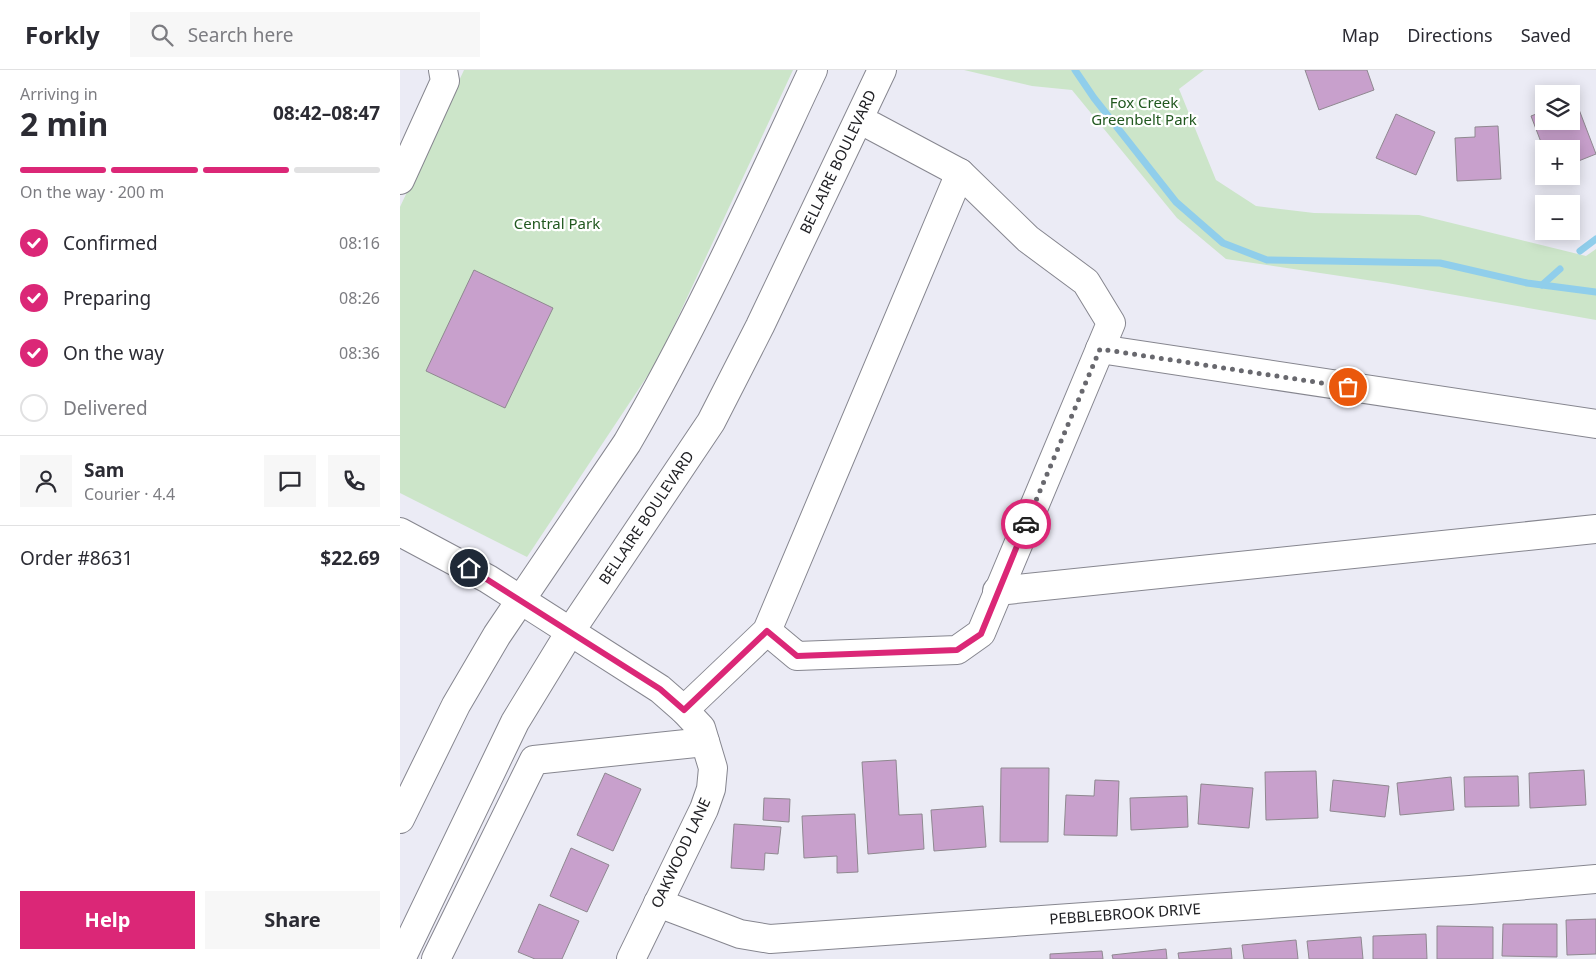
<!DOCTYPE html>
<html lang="en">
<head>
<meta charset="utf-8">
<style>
	:root { --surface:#fff; --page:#f7f7f7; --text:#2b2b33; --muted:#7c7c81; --line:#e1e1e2; --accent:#db2777 }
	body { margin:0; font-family:"Noto Sans",sans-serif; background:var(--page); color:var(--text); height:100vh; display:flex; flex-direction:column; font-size:19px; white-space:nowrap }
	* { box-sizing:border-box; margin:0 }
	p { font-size:16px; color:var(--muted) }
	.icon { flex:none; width:28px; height:28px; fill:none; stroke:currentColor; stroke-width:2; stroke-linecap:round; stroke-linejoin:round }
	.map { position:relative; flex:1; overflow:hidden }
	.details { display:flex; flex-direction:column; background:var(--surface); width:400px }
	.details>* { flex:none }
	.controls { position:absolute; left:1135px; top:15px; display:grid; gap:10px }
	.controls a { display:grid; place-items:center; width:45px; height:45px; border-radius:0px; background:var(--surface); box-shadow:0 2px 12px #0003; font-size:25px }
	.pin { position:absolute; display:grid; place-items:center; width:42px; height:42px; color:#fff; margin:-21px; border:2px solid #fff; border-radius:50%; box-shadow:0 1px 5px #0007 }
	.courier { position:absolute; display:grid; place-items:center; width:50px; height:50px; margin:-25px; border:4px solid #db2777; border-radius:50%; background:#fff; color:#222; box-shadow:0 1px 6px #0007 }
	.headline em { font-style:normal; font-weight:700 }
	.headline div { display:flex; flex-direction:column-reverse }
	.headline { display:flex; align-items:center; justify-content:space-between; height:85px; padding:0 20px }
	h1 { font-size:32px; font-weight:700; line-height:38px }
	.bar { display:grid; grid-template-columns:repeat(4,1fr); gap:8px 5px; align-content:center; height:60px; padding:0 20px }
	.bar i { height:6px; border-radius:4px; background:var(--line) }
	.bar .current { background:var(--accent) }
	.bar p { grid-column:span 4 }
	.line { display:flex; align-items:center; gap:12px; padding:0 20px; border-top:1px solid var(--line) }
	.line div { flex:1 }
	.round { display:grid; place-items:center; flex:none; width:52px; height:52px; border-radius:0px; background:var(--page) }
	ol { padding:0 20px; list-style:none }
	li { display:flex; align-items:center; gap:15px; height:55px }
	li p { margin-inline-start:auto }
	li .icon { padding:5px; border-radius:50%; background:var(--accent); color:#fff; stroke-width:4 }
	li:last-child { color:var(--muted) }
	li i { width:28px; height:28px; border:2px solid var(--line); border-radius:50% }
	.primary-button { display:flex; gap:10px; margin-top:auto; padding:10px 20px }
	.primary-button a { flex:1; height:58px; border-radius:0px; background:var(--accent); color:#fff; font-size:20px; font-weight:700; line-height:58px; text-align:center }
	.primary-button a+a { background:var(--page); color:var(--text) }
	header { display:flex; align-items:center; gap:30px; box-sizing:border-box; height:70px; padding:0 25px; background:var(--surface); border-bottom:1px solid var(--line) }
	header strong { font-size:24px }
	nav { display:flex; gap:28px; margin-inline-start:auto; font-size:18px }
	.search { width:350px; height:45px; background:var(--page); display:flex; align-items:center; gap:12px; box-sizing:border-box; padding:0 18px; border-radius:0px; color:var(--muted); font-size:19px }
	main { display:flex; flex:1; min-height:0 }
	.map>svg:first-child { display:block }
	.green { fill:#cce5c9 }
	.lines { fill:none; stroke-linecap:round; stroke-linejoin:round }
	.stream { stroke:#90ceeb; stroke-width:7 }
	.building { fill:#c8a0cc; stroke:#8f8890 }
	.minor-casing { stroke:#86868f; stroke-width:30 }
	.major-casing { stroke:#86868f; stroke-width:30 }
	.minor { stroke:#fff; stroke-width:28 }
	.major { stroke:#fff; stroke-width:28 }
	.done { stroke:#68686e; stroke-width:5; stroke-dasharray:0 9 }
	.route { stroke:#db2777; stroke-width:6 }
	.labels { text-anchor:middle; stroke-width:4.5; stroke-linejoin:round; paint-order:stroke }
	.park-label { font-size:15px; fill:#21581f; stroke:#fff }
	.street-label { font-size:15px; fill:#212125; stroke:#fff }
</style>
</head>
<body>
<header>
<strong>Forkly</strong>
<div class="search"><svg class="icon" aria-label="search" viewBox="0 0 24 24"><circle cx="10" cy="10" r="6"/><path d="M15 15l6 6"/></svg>Search here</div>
<nav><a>Map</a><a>Directions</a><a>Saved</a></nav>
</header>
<main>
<section class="details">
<div class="headline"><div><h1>2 min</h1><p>Arriving in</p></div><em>08:42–08:47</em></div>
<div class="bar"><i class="current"></i><i class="current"></i><i class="current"></i><i></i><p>On the way · 200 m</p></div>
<ol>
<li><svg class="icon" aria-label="check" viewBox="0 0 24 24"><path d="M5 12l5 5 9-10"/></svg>Confirmed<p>08:16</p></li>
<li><svg class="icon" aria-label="check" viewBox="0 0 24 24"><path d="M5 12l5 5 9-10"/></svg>Preparing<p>08:26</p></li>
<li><svg class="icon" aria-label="check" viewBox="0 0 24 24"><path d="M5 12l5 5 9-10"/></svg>On the way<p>08:36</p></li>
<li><i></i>Delivered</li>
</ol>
<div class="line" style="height:90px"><a class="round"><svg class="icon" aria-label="person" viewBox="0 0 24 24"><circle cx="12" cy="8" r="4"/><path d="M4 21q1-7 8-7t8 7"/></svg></a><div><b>Sam</b><p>Courier · 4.4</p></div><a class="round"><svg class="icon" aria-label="chat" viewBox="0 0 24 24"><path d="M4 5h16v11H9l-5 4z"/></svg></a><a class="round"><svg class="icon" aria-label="phone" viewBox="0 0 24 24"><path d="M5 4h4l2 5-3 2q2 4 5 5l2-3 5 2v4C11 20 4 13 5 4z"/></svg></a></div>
<div class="line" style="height:65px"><div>Order #8631</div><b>$22.69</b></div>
<div class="primary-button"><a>Help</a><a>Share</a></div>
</section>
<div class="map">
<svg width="1196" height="889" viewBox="0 0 1196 889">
	<rect width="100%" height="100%" fill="#ebebf5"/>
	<!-- green -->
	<g class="green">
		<polygon points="64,0 393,0 258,290 127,487 0,423 0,137"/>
		<polygon points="564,0 804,0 779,19 816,110 856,136 914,143 1019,145 1186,186 1196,179 1196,250 987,213 826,189 777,148 672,20 632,16"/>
	</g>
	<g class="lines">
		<!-- stream -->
		<g class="stream">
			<polyline points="675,0 694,28 776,132 823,173 867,190 1040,193 1127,213 1196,222"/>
			<polyline points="1180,181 1196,169"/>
			<polyline points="1142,215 1160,199"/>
		</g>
	</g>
	<!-- building -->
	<g class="building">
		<polygon points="905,0 967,0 974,20 919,40"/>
		<polygon points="1175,29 1196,84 1171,94 1171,79 1144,80 1131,46 1144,41 1144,51 1171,51 1171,30"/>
		<polygon points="996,44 1035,62 1016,105 976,88"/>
		<polygon points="1098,56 1101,109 1057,111 1055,68 1075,67 1075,57"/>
		<polygon points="74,200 153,238 105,338 26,301"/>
		<polygon points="496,690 499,745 522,744 524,779 468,784 462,692"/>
		<polygon points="601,698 649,698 648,772 600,772"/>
		<polygon points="1184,700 1186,735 1130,738 1129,703"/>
		<polygon points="916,701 918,748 866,750 865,702"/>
		<polygon points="205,703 241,719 213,781 177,765"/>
		<polygon points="1118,706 1119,736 1065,737 1064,707"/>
		<polygon points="1051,707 1054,740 1000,745 997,713"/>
		<polygon points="695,710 719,711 717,766 664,765 666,725 694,726"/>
		<polygon points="933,710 989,716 985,747 930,741"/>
		<polygon points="801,714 853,718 849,758 798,754"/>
		<polygon points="787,726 788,757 731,760 730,728"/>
		<polygon points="364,728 390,729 389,752 363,750"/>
		<polygon points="583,736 586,777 534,781 531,740"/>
		<polygon points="455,744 458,802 437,803 437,786 404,788 402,746"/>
		<polygon points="334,754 381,757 378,784 365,783 364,800 331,798"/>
		<polygon points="171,778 209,795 187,842 150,826"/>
		<polygon points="139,834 179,851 162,889 135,889 118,882"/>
		<polygon points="1196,849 1196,884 1167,885 1166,850"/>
		<polygon points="1103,854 1157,854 1157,887 1102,886"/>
		<polygon points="1037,856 1093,857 1093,889 1037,889"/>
		<polygon points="1026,864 1027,889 973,889 973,866"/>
		<polygon points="961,867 963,889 909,889 907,871"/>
		<polygon points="896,870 898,889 844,889 842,875"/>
		<polygon points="831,878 832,889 779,889 778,883"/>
		<polygon points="766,879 767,889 713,889 712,885"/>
		<polygon points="702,881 703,889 650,889 650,884"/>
	</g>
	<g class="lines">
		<defs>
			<g id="minor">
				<polyline points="0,110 45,11 43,0"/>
				<polyline points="700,279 1196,354"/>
				<polyline points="0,462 88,509 260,619 284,640 301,658 313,698 311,719 304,739 231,889"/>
				<polyline points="597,521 1196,459"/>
				<polyline points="367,561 397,586 557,580 581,563 711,253 686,212 628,169 560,103"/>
				<polyline points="284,640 367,561 560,103 472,56"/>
				<path id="s1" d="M258,833L340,864L370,869L1070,820L1196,809"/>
				<polyline points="36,889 134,690 305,672"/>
			</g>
			<g id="major">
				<path d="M0,749L56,635L97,565L227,373C297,253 354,126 413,0"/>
				<path id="s2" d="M1,889L115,652L170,562L311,352L360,256L482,0"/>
			</g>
		</defs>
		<!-- minor casing -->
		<use href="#minor" class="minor-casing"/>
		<!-- major casing -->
		<use href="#major" class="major-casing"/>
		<!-- minor -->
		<use href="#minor" class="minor"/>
		<!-- major -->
		<use href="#major" class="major"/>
	</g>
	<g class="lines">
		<!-- done -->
		<polyline class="done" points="626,454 700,279 948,317"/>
		<!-- route -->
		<polyline class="route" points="69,498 260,619 284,640 367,561 397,586 557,580 581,564 626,454"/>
	</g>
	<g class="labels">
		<!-- park labels -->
		<g class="park-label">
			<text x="744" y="38">Fox Creek<tspan x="744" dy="17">Greenbelt Park</tspan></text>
			<text x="157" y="159">Central Park</text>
		</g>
		<!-- street labels -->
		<g class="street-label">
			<text dy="5" stroke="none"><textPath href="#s2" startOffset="911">BELLAIRE BOULEVARD</textPath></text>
			<text dy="5" stroke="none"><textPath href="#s2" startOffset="506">BELLAIRE BOULEVARD</textPath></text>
			<text transform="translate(281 783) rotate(-65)" y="5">OAKWOOD LANE</text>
			<text dy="5" stroke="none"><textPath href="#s1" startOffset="474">PEBBLEBROOK DRIVE</textPath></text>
		</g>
	</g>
</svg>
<div class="controls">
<a><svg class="icon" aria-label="layers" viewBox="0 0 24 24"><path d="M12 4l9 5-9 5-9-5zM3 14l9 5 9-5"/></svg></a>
<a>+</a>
<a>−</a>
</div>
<div class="pin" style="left:948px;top:317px;background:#ea580c"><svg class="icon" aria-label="bag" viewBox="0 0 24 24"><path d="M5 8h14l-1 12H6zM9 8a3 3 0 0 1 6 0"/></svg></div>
<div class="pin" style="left:69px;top:498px;background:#1f2937"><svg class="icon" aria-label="home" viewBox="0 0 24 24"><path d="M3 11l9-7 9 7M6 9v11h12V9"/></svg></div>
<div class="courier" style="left:626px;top:454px"><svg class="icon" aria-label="car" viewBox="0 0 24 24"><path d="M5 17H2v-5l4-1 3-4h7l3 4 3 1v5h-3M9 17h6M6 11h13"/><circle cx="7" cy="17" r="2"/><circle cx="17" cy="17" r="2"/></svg></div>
</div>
</main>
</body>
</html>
